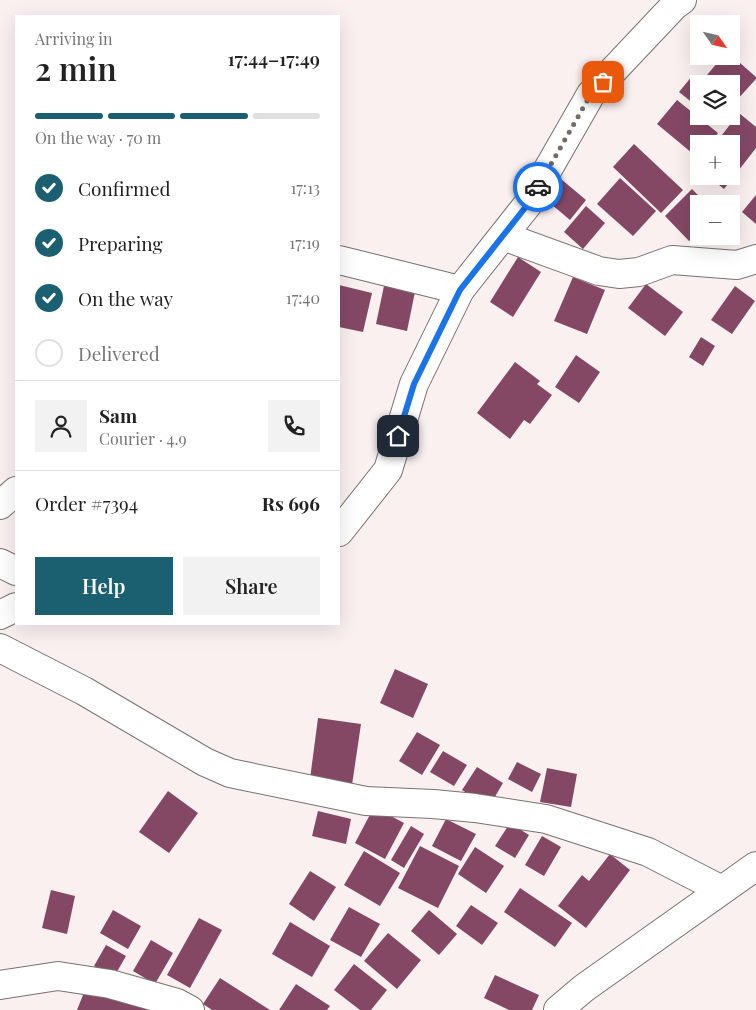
<!DOCTYPE html>
<html lang="en">
<head>
<meta charset="utf-8">
<style>
	:root { --surface:#fff; --page:#f2f2f2; --text:#222; --muted:#767676; --line:#e0e0e0; --accent:#1a6071 }
	body { margin:0; font-family:"Playfair Display",serif; background:var(--page); color:var(--text); height:100vh; display:flex; flex-direction:column; font-size:19px; white-space:nowrap }
	* { box-sizing:border-box; margin:0 }
	p { font-size:16px; color:var(--muted) }
	.icon { flex:none; width:28px; height:28px; fill:none; stroke:currentColor; stroke-width:2; stroke-linecap:round; stroke-linejoin:round }
	.map { position:relative; flex:1; overflow:hidden }
	.details { position:absolute; left:15px; top:15px; width:325px; height:610px; display:flex; flex-direction:column; background:var(--surface); border-radius:0px; box-shadow:0 5px 20px #0002 }
	.details>* { flex:none }
	.needle { width:32px; rotate:124deg }
	.tools { position:absolute; left:690px; top:15px; display:grid; gap:10px }
	.tools a { display:grid; place-items:center; width:50px; height:50px; border-radius:0px; background:var(--surface); box-shadow:0 5px 20px #0002; font-size:25px }
	.pin { position:absolute; display:grid; place-items:center; width:42px; height:42px; color:#fff; margin:-21px; border-radius:10px; box-shadow:0 2px 8px #0006 }
	.courier { position:absolute; display:grid; place-items:center; width:50px; height:50px; margin:-25px; border:4px solid #1a73e8; border-radius:50%; background:#fff; color:#222; box-shadow:0 1px 6px #0007 }
	.overview em { font-style:normal; font-weight:600 }
	.overview div { display:flex; flex-direction:column-reverse }
	.overview { display:flex; align-items:center; justify-content:space-between; height:85px; padding:0 20px }
	h1 { font-size:32px; font-weight:600; line-height:38px }
	.bar { display:grid; grid-template-columns:repeat(4,1fr); gap:8px 5px; align-content:center; height:60px; padding:0 20px }
	.bar i { height:6px; border-radius:4px; background:var(--line) }
	.bar .on { background:var(--accent) }
	.bar p { grid-column:span 4 }
	.line { display:flex; align-items:center; gap:12px; padding:0 20px; border-top:1px solid var(--line) }
	.line div { flex:1 }
	.round { display:grid; place-items:center; flex:none; width:52px; height:52px; border-radius:0px; background:var(--page) }
	ol { padding:0 20px; list-style:none }
	li { display:flex; align-items:center; gap:15px; height:55px }
	li p { margin-inline-start:auto }
	li .icon { padding:5px; border-radius:50%; background:var(--accent); color:#fff; stroke-width:4 }
	li:last-child { color:var(--muted) }
	li i { width:28px; height:28px; border:2px solid var(--line); border-radius:50% }
	.primary-button { display:flex; gap:10px; margin-top:auto; padding:10px 20px }
	.primary-button a { flex:1; height:58px; border-radius:0px; background:var(--accent); color:#fff; font-size:20px; font-weight:600; line-height:58px; text-align:center }
	.primary-button a+a { background:var(--page); color:var(--text) }
	.map>svg:first-child { display:block }
	.building { fill:#844865 }
	.lines { fill:none; stroke-linecap:round; stroke-linejoin:round }
	.minor-casing { stroke:#797170; stroke-width:30 }
	.minor { stroke:#fff; stroke-width:28 }
	.done { stroke:#716b6a; stroke-width:5; stroke-dasharray:0 9 }
	.route { stroke:#1a73e8; stroke-width:6 }
</style>
</head>
<body>
<div class="map">
<svg width="756" height="1010" viewBox="0 0 756 1010">
	<rect width="100%" height="100%" fill="#faf0ef"/>
	<!-- building -->
	<g class="building">
		<polygon points="731,55 756,77 756,79 736,101 731,97 731,84 717,84 707,75 723,56 731,56"/>
		<polygon points="693,75 704,84 699,84 699,108 679,92"/>
		<polygon points="677,100 718,133 709,144 699,144 698,158 657,124"/>
		<polygon points="739,113 756,127 756,148 724,189 708,176 731,176 731,144 715,144"/>
		<polygon points="634,144 683,190 661,213 613,167"/>
		<polygon points="620,178 656,211 633,236 597,204"/>
		<polygon points="561,179 586,200 570,220 545,199"/>
		<polygon points="692,189 707,204 699,204 699,232 689,241 665,216"/>
		<polygon points="756,195 756,224 742,212"/>
		<polygon points="586,206 605,223 583,249 564,232"/>
		<polygon points="518,257 541,272 513,317 490,302"/>
		<polygon points="573,277 605,290 587,334 554,321"/>
		<polygon points="385,281 416,287 407,331 376,324"/>
		<polygon points="646,284 683,312 665,336 628,308"/>
		<polygon points="339,285 372,293 363,332 339,327"/>
		<polygon points="735,286 755,301 732,334 711,320"/>
		<polygon points="701,337 715,346 703,366 689,357"/>
		<polygon points="576,355 600,372 579,403 555,387"/>
		<polygon points="515,362 540,381 537,384 552,395 530,424 524,420 510,439 477,413"/>
		<polygon points="395,669 428,684 413,718 380,703"/>
		<polygon points="318,718 361,724 352,785 310,779"/>
		<polygon points="417,732 440,745 422,775 399,761"/>
		<polygon points="443,751 467,765 454,786 430,772"/>
		<polygon points="517,762 541,774 532,792 508,779"/>
		<polygon points="477,767 503,783 489,807 462,790"/>
		<polygon points="547,768 577,774 571,807 540,802"/>
		<polygon points="168,791 198,813 169,853 139,832"/>
		<polygon points="374,807 404,823 385,859 355,843"/>
		<polygon points="318,811 351,819 346,844 312,836"/>
		<polygon points="446,819 476,834 461,861 432,846"/>
		<polygon points="510,823 529,835 515,858 495,846"/>
		<polygon points="411,826 424,834 404,868 391,860"/>
		<polygon points="542,836 561,847 544,876 525,865"/>
		<polygon points="420,846 459,866 438,908 398,888"/>
		<polygon points="475,847 504,866 486,893 458,874"/>
		<polygon points="364,851 400,873 380,906 344,885"/>
		<polygon points="610,854 630,870 586,928 558,906 582,875 589,881"/>
		<polygon points="310,871 336,887 314,921 289,904"/>
		<polygon points="520,888 572,923 555,947 504,912"/>
		<polygon points="51,890 75,896 67,934 42,928"/>
		<polygon points="471,905 498,923 482,945 456,926"/>
		<polygon points="349,907 380,924 361,957 330,940"/>
		<polygon points="113,910 141,926 128,949 100,933"/>
		<polygon points="429,910 457,934 439,955 411,931"/>
		<polygon points="199,918 222,930 190,988 167,975"/>
		<polygon points="290,922 330,946 312,977 272,954"/>
		<polygon points="388,933 421,960 397,989 364,961"/>
		<polygon points="151,940 173,953 155,984 133,971"/>
		<polygon points="106,945 126,956 114,977 94,966"/>
		<polygon points="354,964 387,990 371,1010 360,1010 334,990"/>
		<polygon points="495,975 539,995 532,1010 509,1010 484,998"/>
		<polygon points="220,978 270,1010 212,1010 203,1004"/>
		<polygon points="296,984 330,1006 327,1010 279,1010"/>
		<polygon points="87,985 148,1010 77,1010"/>
	</g>
	<g class="lines">
		<defs>
			<g id="minor">
				<polyline points="503,236 599,271 619,274 639,272 672,260 737,265 756,259"/>
				<polyline points="339,260 460,290"/>
				<polyline points="0,505 16,491"/>
				<polyline points="339,532 388,470 414,384 460,290 528,204 591,94 675,5 682,0"/>
				<polyline points="0,563 16,571"/>
				<polyline points="0,615 16,607"/>
				<polyline points="0,648 84,691 205,762 230,773 366,801 433,804 475,808 546,819 648,852 722,890"/>
				<polyline points="0,985 58,976 110,984 177,1003 190,1010"/>
				<polyline points="558,1010 584,988 756,866"/>
			</g>
		</defs>
		<!-- minor casing -->
		<use href="#minor" class="minor-casing"/>
		<!-- minor -->
		<use href="#minor" class="minor"/>
	</g>
	<g class="lines">
		<!-- done -->
		<polyline class="done" points="538,187 591,94 603,82"/>
		<!-- route -->
		<polyline class="route" points="398,436 414,384 460,290 528,204 538,187"/>
	</g>
</svg>
<div class="tools">
<a><svg class="needle" viewBox="-14 -14 28 28"><path d="M0-13l5 13h-10z" fill="#e53935"/><path d="M0 13l5-13h-10z" fill="#767676"/></svg></a>
<a><svg class="icon" aria-label="layers" viewBox="0 0 24 24"><path d="M12 4l9 5-9 5-9-5zM3 14l9 5 9-5"/></svg></a>
<a>+</a>
<a>−</a>
</div>
<div class="pin" style="left:603px;top:82px;background:#ea580c"><svg class="icon" aria-label="bag" viewBox="0 0 24 24"><path d="M5 8h14l-1 12H6zM9 8a3 3 0 0 1 6 0"/></svg></div>
<div class="pin" style="left:398px;top:436px;background:#1f2937"><svg class="icon" aria-label="home" viewBox="0 0 24 24"><path d="M3 11l9-7 9 7M6 9v11h12V9"/></svg></div>
<div class="courier" style="left:538px;top:187px"><svg class="icon" aria-label="car" viewBox="0 0 24 24"><path d="M5 17H2v-5l4-1 3-4h7l3 4 3 1v5h-3M9 17h6M6 11h13"/><circle cx="7" cy="17" r="2"/><circle cx="17" cy="17" r="2"/></svg></div>
<section class="details">
<div class="overview"><div><h1>2 min</h1><p>Arriving in</p></div><em>17:44–17:49</em></div>
<div class="bar"><i class="on"></i><i class="on"></i><i class="on"></i><i></i><p>On the way · 70 m</p></div>
<ol>
<li><svg class="icon" aria-label="check" viewBox="0 0 24 24"><path d="M5 12l5 5 9-10"/></svg>Confirmed<p>17:13</p></li>
<li><svg class="icon" aria-label="check" viewBox="0 0 24 24"><path d="M5 12l5 5 9-10"/></svg>Preparing<p>17:19</p></li>
<li><svg class="icon" aria-label="check" viewBox="0 0 24 24"><path d="M5 12l5 5 9-10"/></svg>On the way<p>17:40</p></li>
<li><i></i>Delivered</li>
</ol>
<div class="line" style="height:90px"><a class="round"><svg class="icon" aria-label="person" viewBox="0 0 24 24"><circle cx="12" cy="8" r="4"/><path d="M4 21q1-7 8-7t8 7"/></svg></a><div><b>Sam</b><p>Courier · 4.9</p></div><a class="round"><svg class="icon" aria-label="phone" viewBox="0 0 24 24"><path d="M5 4h4l2 5-3 2q2 4 5 5l2-3 5 2v4C11 20 4 13 5 4z"/></svg></a></div>
<div class="line" style="height:65px"><div>Order #7394</div><b>Rs 696</b></div>
<div class="primary-button"><a>Help</a><a>Share</a></div>
</section>
</div>
</body>
</html>
